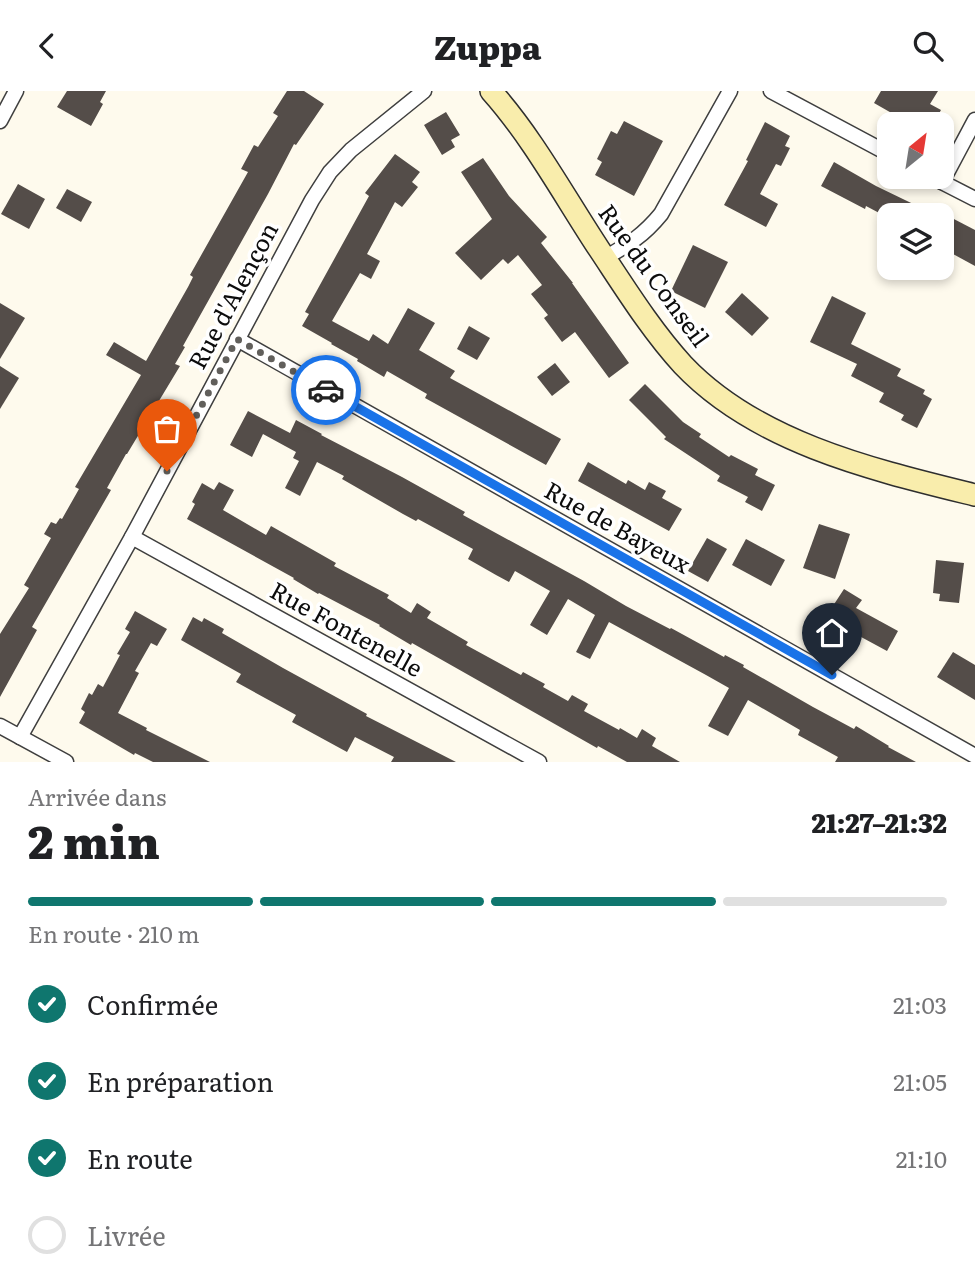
<!DOCTYPE html>
<html lang="fr">
<head>
<meta charset="utf-8">
<style>
	:root { --surface:#fff; --page:#f6f6f6; --text:#202124; --muted:#757577; --line:#e0e0e0; --accent:#0f766e }
	body { margin:0; font-family:Literata,serif; background:var(--page); color:var(--text); height:100vh; display:flex; flex-direction:column; font-size:26px; white-space:nowrap }
	* { box-sizing:border-box; margin:0 }
	p { font-size:23px; color:var(--muted) }
	.icon { flex:none; width:38px; height:38px; fill:none; stroke:currentColor; stroke-width:2; stroke-linecap:round; stroke-linejoin:round }
	.map { position:relative; height:671px; overflow:hidden }
	.drawer { display:flex; flex-direction:column; background:var(--surface); flex:1 }
	.drawer>* { flex:none }
	.needle { width:46px; rotate:30deg }
	.controls { position:absolute; left:877px; top:21px; display:grid; gap:14px }
	.controls a { display:grid; place-items:center; width:77px; height:77px; border-radius:14px; background:var(--surface); box-shadow:0 4px 10px #0003; font-size:35px }
	.pin { position:absolute; display:grid; place-items:center; width:60px; height:60px; color:#fff; margin:-72px -30px; border-radius:50% 50% 50% 0; rotate:-45deg; box-shadow:0 0 7px #0007 }
	.pin .icon { rotate:45deg }
	.courier { position:absolute; display:grid; place-items:center; width:70px; height:70px; margin:-35px; border:5px solid #1a73e8; border-radius:50%; background:#fff; color:#222; box-shadow:0 2px 9px #0007 }
	.headline em { font-style:normal; font-weight:800 }
	.headline div { display:flex; flex-direction:column-reverse }
	.headline { display:flex; align-items:center; justify-content:space-between; height:119px; padding:0 28px }
	h1 { font-size:46px; font-weight:800; line-height:52px }
	.bar { display:grid; grid-template-columns:repeat(4,1fr); gap:10px 7px; align-content:center; height:84px; padding:0 28px }
	.bar i { height:9px; border-radius:5px; background:var(--line) }
	.bar .active { background:var(--accent) }
	.bar p { grid-column:span 4 }
	ol { padding:0 28px; list-style:none }
	li { display:flex; align-items:center; gap:21px; height:77px }
	li p { margin-inline-start:auto }
	li .icon { padding:7px; border-radius:50%; background:var(--accent); color:#fff; stroke-width:4 }
	li:last-child { color:var(--muted) }
	li i { width:38px; height:38px; border:4px solid var(--line); border-radius:50% }
	header { display:flex; justify-content:space-between; align-items:center; height:91px; padding:0 28px; background:var(--surface); font-size:32px; font-weight:800 }
	.map>svg:first-child { display:block }
	.building { fill:#544d49 }
	.lines { fill:none; stroke-linecap:round; stroke-linejoin:round }
	.street-casing { stroke:#3f3f3f; stroke-width:17 }
	.secondary-casing { stroke:#2e2e2e; stroke-width:24 }
	.street { stroke:#fff; stroke-width:14 }
	.secondary { stroke:#f9edac; stroke-width:21 }
	.done { stroke:#615f5b; stroke-width:7; stroke-dasharray:0 12.6 }
	.route { stroke:#1a73e8; stroke-width:9 }
	.labels { text-anchor:middle; stroke-width:7; stroke-linejoin:round; paint-order:stroke }
	.street-label { font-size:24px; fill:#0c0c0c; stroke:#fff }
</style>
</head>
<body>
<header><svg class="icon" aria-label="back" viewBox="0 0 24 24"><path d="M15 5l-7 7 7 7"/></svg>Zuppa<svg class="icon" aria-label="search" viewBox="0 0 24 24"><circle cx="10" cy="10" r="6"/><path d="M15 15l6 6"/></svg></header>
<div class="map">
<svg width="975" height="671" viewBox="0 0 975 671">
	<rect width="100%" height="100%" fill="#fefaed"/>
	<!-- building -->
	<g class="building">
		<polygon points="67,0 106,0 100,11 103,13 91,35 57,16"/>
		<polygon points="287,0 304,0 324,13 296,54 294,53 268,103 183,255 185,256 175,273 180,275 127,363 126,363 107,397 111,399 32,536 37,539 0,606 0,543 29,497 24,494 51,447 44,443 51,431 56,433 60,427 62,428 79,398 75,396 141,284 106,264 114,251 146,270 188,196 193,186 190,184 248,81 241,78 254,54 258,56 278,25 273,22"/>
		<polygon points="881,0 938,0 930,13 941,19 933,33 918,33 904,25 902,28 874,12"/>
		<polygon points="446,21 460,44 451,49 455,56 442,64 424,34"/>
		<polygon points="624,30 663,50 634,105 595,84 602,71 597,68 611,40 617,43"/>
		<polygon points="765,31 790,45 785,55 790,57 781,75 776,73 760,103 778,113 766,136 724,114 748,70 746,69"/>
		<polygon points="395,63 420,81 412,91 418,96 402,116 395,111 367,163 380,170 371,188 360,182 332,230 369,250 373,243 388,253 408,217 435,232 419,259 455,280 450,287 561,348 546,374 425,307 427,303 387,280 384,286 357,270 358,268 331,253 332,252 302,235 309,223 305,221 369,105 365,102"/>
		<polygon points="483,67 509,105 547,146 541,152 573,192 572,192 629,272 609,287 575,241 562,251 544,227 548,224 531,203 542,194 518,164 508,173 503,168 481,189 455,162 492,128 461,81"/>
		<polygon points="834,71 876,95 936,124 883,124 866,115 865,118 821,95"/>
		<polygon points="18,93 45,108 29,138 1,123"/>
		<polygon points="67,98 92,111 81,131 56,117"/>
		<polygon points="950,126 975,139 975,175 942,157 942,143"/>
		<polygon points="693,154 728,171 705,217 671,200"/>
		<polygon points="742,202 769,227 752,245 725,221"/>
		<polygon points="832,205 866,222 851,253 901,278 897,285 925,299 923,303 932,308 917,337 901,329 904,324 879,311 884,302 851,285 857,273 810,251"/>
		<polygon points="0,212 25,227 0,268"/>
		<polygon points="469,235 490,247 477,269 457,258"/>
		<polygon points="555,272 570,291 552,305 537,286"/>
		<polygon points="0,275 19,287 0,318"/>
		<polygon points="645,293 683,331 701,343 699,346 729,366 731,364 758,378 755,384 775,394 762,420 745,411 748,406 717,390 720,385 664,348 666,346 629,309"/>
		<polygon points="248,320 290,342 296,329 322,343 321,344 402,386 465,421 463,424 584,490 626,515 670,538 671,537 724,566 725,564 744,574 743,576 813,616 854,638 856,635 889,655 888,656 916,671 835,671 838,666 798,644 800,639 748,609 728,645 708,635 729,597 706,584 609,531 590,568 576,561 595,524 568,508 547,544 530,534 550,500 515,480 509,491 496,484 468,468 473,458 418,428 416,430 403,423 342,388 344,385 317,371 300,405 285,397 299,370 293,367 296,361 263,343 252,366 230,354"/>
		<polygon points="588,371 626,393 628,389 645,399 649,391 666,400 662,407 682,418 669,440 578,390"/>
		<polygon points="219,391 234,399 223,419 266,444 271,435 336,472 334,475 389,504 387,507 411,522 417,512 431,521 427,527 468,551 466,554 521,584 523,581 545,593 543,596 568,610 572,604 588,613 584,620 619,639 620,637 637,647 642,638 656,647 652,655 680,671 627,671 598,655 597,657 412,552 411,554 379,535 380,534 319,502 318,503 293,488 294,487 187,428 195,413 192,411 202,392 214,399"/>
		<polygon points="819,433 850,443 835,488 803,477"/>
		<polygon points="707,447 727,458 708,491 688,480"/>
		<polygon points="746,448 785,469 771,495 732,474"/>
		<polygon points="936,469 964,472 959,512 939,510 940,503 933,502"/>
		<polygon points="844,498 862,509 856,517 898,540 887,560 850,540 853,536 829,521"/>
		<polygon points="135,520 167,538 157,555 151,552 135,580 139,582 118,622 147,637 146,639 210,671 153,671 135,662 134,664 79,632 85,621 81,618 89,602 92,604 98,593 103,596 120,564 117,563 130,541 125,538"/>
		<polygon points="193,526 202,531 204,527 224,538 222,542 283,577 367,623 366,625 456,671 391,671 394,666 355,646 347,661 292,631 296,624 236,591 241,583 181,549"/>
		<polygon points="953,561 975,574 975,609 937,586"/>
	</g>
	<g class="lines">
		<defs>
			<g id="street">
				<polyline points="771,0 889,63"/>
				<polyline points="0,30 16,0"/>
				<polyline points="932,86 975,108"/>
				<polyline points="942,91 975,29"/>
				<path d="M605,167C629,153 643,145 661,123L730,0"/>
				<polyline points="237,248 975,665"/>
				<polyline points="132,446 539,671"/>
				<polyline points="0,635 66,671"/>
				<polyline points="20,646 132,446 312,109 330,81 351,59 424,0"/>
			</g>
			<path id="secondary" d="M491,0C533,47 564,105 599,158C625,197 651,239 683,274C757,352 874,379 975,404"/>
		</defs>
		<!-- street casing -->
		<use href="#street" class="street-casing"/>
		<!-- secondary casing -->
		<use href="#secondary" class="secondary-casing"/>
		<!-- street -->
		<use href="#street" class="street"/>
		<!-- secondary -->
		<use href="#secondary" class="secondary"/>
	</g>
	<g class="lines">
		<!-- done -->
		<polyline class="done" points="167,380 237,248 326,299"/>
		<!-- route -->
		<polyline class="route" points="326,299 832,584"/>
	</g>
	<g class="labels">
		<!-- street labels -->
		<g class="street-label">
			<text transform="translate(653 185) rotate(54)" y="8">Rue du Conseil</text>
			<text transform="translate(234 205) rotate(-62)" y="8">Rue d'Alençon</text>
			<text transform="translate(617 437) rotate(29)" y="8">Rue de Bayeux</text>
			<text transform="translate(346 539) rotate(29)" y="8">Rue Fontenelle</text>
		</g>
	</g>
</svg>
<div class="controls">
<a><svg class="needle" viewBox="-14 -14 28 28"><path d="M0-13l5 13h-10z" fill="#e53935"/><path d="M0 13l5-13h-10z" fill="#757577"/></svg></a>
<a><svg class="icon" aria-label="layers" viewBox="0 0 24 24"><path d="M12 4l9 5-9 5-9-5zM3 14l9 5 9-5"/></svg></a>
</div>
<div class="pin" style="left:167px;top:380px;background:#ea580c"><svg class="icon" aria-label="bag" viewBox="0 0 24 24"><path d="M5 8h14l-1 12H6zM9 8a3 3 0 0 1 6 0"/></svg></div>
<div class="pin" style="left:832px;top:584px;background:#1f2937"><svg class="icon" aria-label="home" viewBox="0 0 24 24"><path d="M3 11l9-7 9 7M6 9v11h12V9"/></svg></div>
<div class="courier" style="left:326px;top:299px"><svg class="icon" aria-label="car" viewBox="0 0 24 24"><path d="M5 17H2v-5l4-1 3-4h7l3 4 3 1v5h-3M9 17h6M6 11h13"/><circle cx="7" cy="17" r="2"/><circle cx="17" cy="17" r="2"/></svg></div>
</div>
<section class="drawer">
<div class="headline"><div><h1>2 min</h1><p>Arrivée dans</p></div><em>21:27–21:32</em></div>
<div class="bar"><i class="active"></i><i class="active"></i><i class="active"></i><i></i><p>En route · 210 m</p></div>
<ol>
<li><svg class="icon" aria-label="check" viewBox="0 0 24 24"><path d="M5 12l5 5 9-10"/></svg>Confirmée<p>21:03</p></li>
<li><svg class="icon" aria-label="check" viewBox="0 0 24 24"><path d="M5 12l5 5 9-10"/></svg>En préparation<p>21:05</p></li>
<li><svg class="icon" aria-label="check" viewBox="0 0 24 24"><path d="M5 12l5 5 9-10"/></svg>En route<p>21:10</p></li>
<li><i></i>Livrée</li>
</ol>
</section>
</body>
</html>
